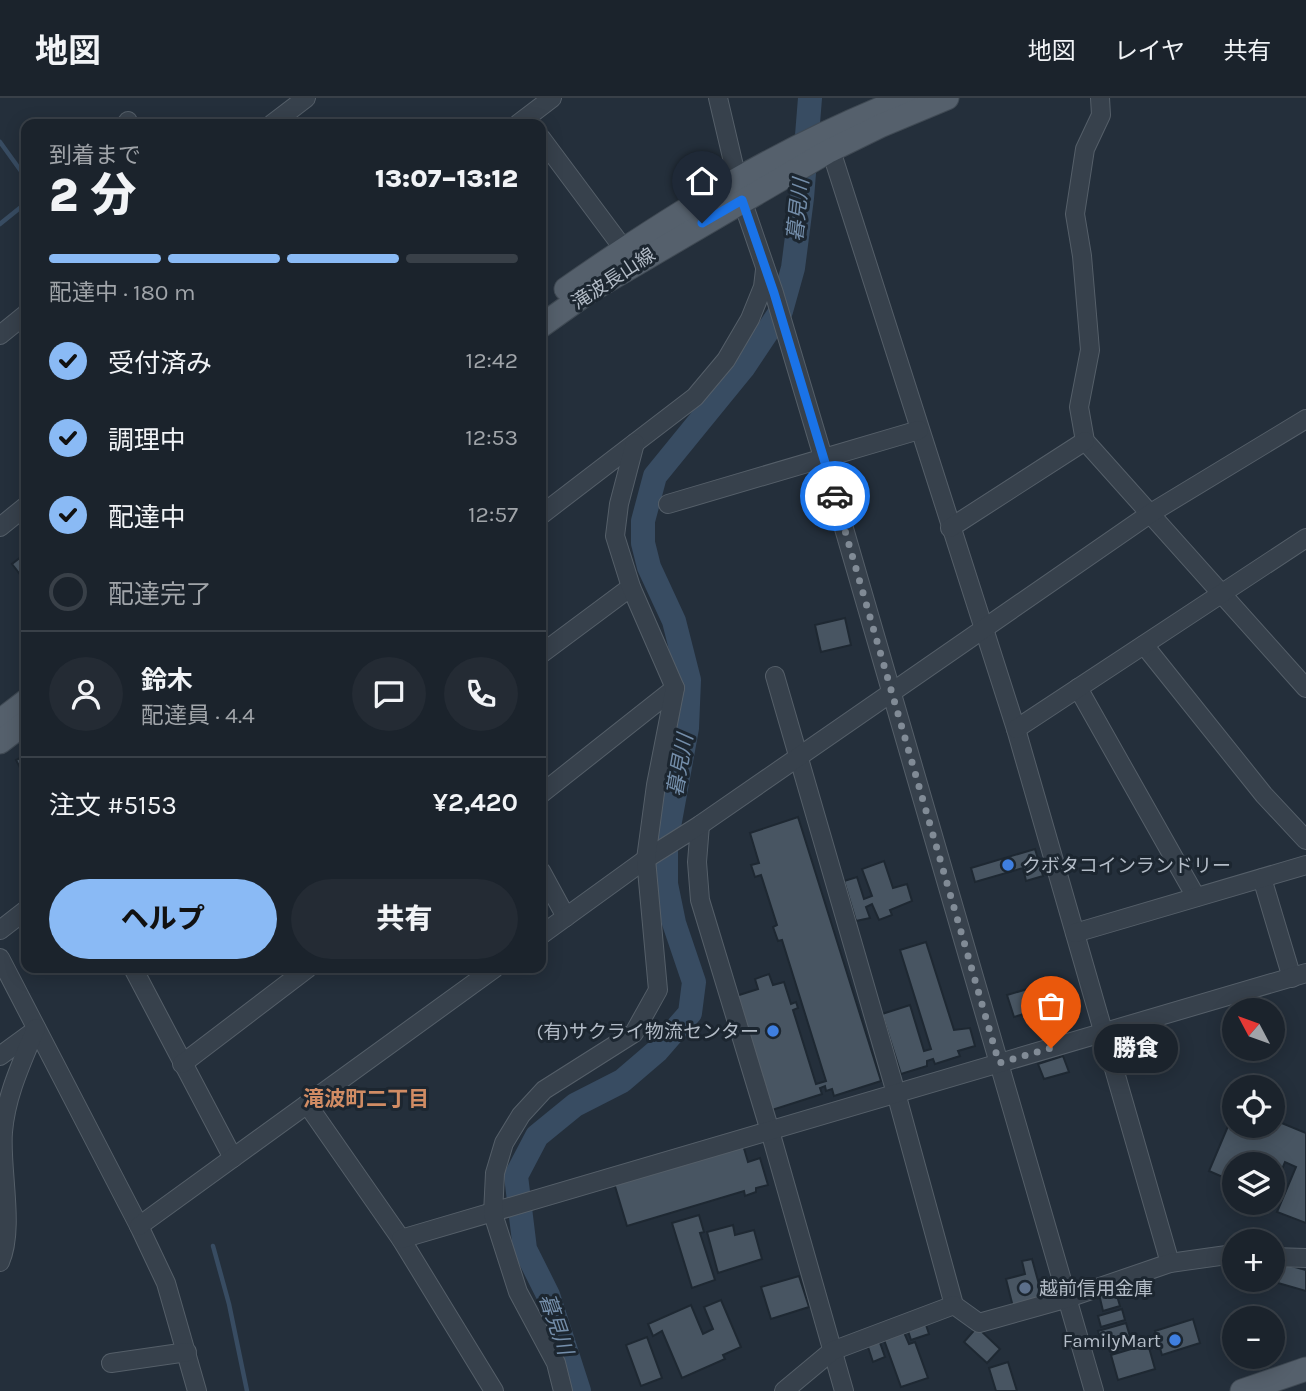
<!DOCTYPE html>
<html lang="ja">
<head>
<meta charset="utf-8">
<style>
	:root { --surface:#1b232c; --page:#242b34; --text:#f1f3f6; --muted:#a0a4a9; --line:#394048; --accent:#8abaf5 }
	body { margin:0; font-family:Karla,"Noto Sans JP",sans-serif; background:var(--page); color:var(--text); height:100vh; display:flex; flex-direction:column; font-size:26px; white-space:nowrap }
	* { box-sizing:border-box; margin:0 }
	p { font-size:23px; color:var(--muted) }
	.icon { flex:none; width:38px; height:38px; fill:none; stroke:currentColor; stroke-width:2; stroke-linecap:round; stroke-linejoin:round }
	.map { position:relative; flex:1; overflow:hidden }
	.side { position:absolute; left:21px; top:21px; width:525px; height:854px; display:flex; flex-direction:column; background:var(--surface); border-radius:14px; box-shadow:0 4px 18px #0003,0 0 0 2px var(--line) }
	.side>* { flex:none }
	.needle { width:46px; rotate:311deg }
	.tools { position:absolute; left:1222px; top:900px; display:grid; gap:14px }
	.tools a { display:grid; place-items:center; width:63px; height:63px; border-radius:50%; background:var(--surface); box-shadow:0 4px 18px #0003,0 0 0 2px var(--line); font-size:35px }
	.pin { position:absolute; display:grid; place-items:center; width:60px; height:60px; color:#fff; margin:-72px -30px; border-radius:50% 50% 50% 0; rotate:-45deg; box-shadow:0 0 7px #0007 }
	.pin .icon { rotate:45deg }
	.courier { position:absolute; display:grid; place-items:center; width:70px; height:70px; margin:-35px; border:5px solid #1a73e8; border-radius:50%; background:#fff; color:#222; box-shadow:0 2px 9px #0007 }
	.bubble { position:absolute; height:49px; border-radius:24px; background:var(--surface); box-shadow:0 4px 18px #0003,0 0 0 2px var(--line); font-size:23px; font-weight:800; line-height:49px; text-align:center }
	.summary em { font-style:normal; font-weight:800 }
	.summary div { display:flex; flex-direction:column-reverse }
	.summary { display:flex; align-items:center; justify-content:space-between; height:119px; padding:0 28px }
	h1 { font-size:46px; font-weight:800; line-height:52px }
	.bar { display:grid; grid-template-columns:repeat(4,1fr); gap:10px 7px; align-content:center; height:84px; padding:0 28px }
	.bar i { height:9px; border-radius:5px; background:var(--line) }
	.bar .on { background:var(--accent) }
	.bar p { grid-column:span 4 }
	.line { display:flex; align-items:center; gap:18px; padding:0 28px; border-top:2px solid var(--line) }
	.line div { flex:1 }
	.round { display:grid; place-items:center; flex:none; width:74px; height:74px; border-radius:37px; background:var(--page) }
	ol { padding:0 28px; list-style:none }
	li { display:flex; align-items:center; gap:21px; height:77px }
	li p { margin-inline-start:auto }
	li .icon { padding:7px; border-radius:50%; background:var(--accent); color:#111; stroke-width:4 }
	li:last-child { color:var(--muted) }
	li i { width:38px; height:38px; border:4px solid var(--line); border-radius:50% }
	.primary-button { display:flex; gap:14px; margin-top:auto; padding:14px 28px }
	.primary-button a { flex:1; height:80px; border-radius:42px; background:var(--accent); color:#111; font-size:28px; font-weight:800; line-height:80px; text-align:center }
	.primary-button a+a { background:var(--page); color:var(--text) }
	header { display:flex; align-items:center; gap:42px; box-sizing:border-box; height:98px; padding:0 35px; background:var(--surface); border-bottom:2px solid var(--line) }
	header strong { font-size:33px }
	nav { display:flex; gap:38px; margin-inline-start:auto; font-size:24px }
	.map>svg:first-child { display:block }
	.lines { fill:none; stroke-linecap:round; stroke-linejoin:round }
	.stream { stroke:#384c62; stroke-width:4.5 }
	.river { stroke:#384c62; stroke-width:24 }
	.building { fill:#485562; stroke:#1e2832; stroke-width:2 }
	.minor-casing { stroke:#555f69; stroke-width:20 }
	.major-casing { stroke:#404a54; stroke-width:25 }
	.minor { stroke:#37414c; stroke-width:18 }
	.major { stroke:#55606c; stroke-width:23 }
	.done { stroke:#818b96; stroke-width:7; stroke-dasharray:0 12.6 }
	.route { stroke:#1a73e8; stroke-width:9 }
	.shop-dot { fill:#3f7fe0; stroke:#1c2630; stroke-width:2.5 }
	.service-dot { fill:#5c6f8a; stroke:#1c2630; stroke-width:2.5 }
	.labels { text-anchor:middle; stroke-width:6; stroke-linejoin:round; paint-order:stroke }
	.street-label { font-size:19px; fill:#b3bcc7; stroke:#1c2630 }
	.poi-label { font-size:19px; fill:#b3bcc7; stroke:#1c2630; text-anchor:start }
	.water-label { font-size:21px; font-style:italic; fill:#748eaa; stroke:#1c2630 }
	.neighbourhood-label { font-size:21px; font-weight:bold; fill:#d18c64; stroke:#1c2630 }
</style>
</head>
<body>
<header>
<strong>地図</strong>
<nav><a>地図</a><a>レイヤ</a><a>共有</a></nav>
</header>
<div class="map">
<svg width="1306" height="1293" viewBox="0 0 1306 1293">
	<rect width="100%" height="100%" fill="#242f3b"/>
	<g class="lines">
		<!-- stream -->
		<g class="stream">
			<polyline points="0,44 26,80"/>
			<polyline points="0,126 26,105"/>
			<polyline points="213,1148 229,1206 247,1293"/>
		</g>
		<!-- river -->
		<polyline class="river" points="579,1293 548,1197 525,1151 516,1078 537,1038 575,1007 622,983 657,953 690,915 694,884 674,825 666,786 666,745 687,630 689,582 674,523 649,469 643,445 643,423 655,378 743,270 781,213 793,170 802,100 810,0"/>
	</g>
	<!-- building -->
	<g class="building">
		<polygon points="26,455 26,484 12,466"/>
		<polygon points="845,520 851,547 821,554 815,527"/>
		<polygon points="26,657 26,676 24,677 16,662"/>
		<polygon points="798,719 881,983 834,998 832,991 826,993 825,988 820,990 822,996 772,1012 736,898 758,891 755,881 769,876 773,887 784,884 791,906 796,904 798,910 793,912 816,986 826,983 782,842 778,843 773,829 777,827 761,777 755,779 751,767 759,765 750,735"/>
		<polygon points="1035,751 1043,778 1026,783 1023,770 975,784 971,770"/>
		<polygon points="884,763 893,790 907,786 912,803 890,812 892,817 879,822 872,806 866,809 870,820 856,823 844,783 857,779 864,801 872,798 862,771"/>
		<polygon points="926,844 954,932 970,930 975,948 958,953 960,958 935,966 933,961 927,963 927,968 901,976 882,916 910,907 924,953 931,951 900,852"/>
		<polygon points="1041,887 1047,909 1014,919 1007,897"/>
		<polygon points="1063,958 1069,974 1044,981 1038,966"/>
		<polygon points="1234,1014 1234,1027 1272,1027 1272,1021 1306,1035 1306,1125 1277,1114 1296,1069 1285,1064 1275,1088 1272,1087 1272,1066 1263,1066 1265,1061 1259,1058 1256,1066 1234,1066 1234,1084 1209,1073"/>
		<polygon points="743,1047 748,1064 760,1060 768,1087 756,1090 756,1094 745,1098 744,1093 627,1128 614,1085"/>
		<polygon points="699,1117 704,1134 700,1135 715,1182 692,1190 672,1125"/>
		<polygon points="733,1127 735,1137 754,1132 762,1161 718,1175 707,1134"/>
		<polygon points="1032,1161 1043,1201 1013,1209 1006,1181 1025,1176 1022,1163"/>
		<polygon points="1284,1166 1306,1172 1306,1193 1278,1185"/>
		<polygon points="799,1178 809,1209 771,1221 761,1189"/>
		<polygon points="1115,1191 1120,1208 1103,1213 1099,1196"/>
		<polygon points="721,1202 741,1249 723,1257 725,1261 682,1280 662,1233 653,1238 648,1226 691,1207 703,1236 713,1231 704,1209"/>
		<polygon points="1122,1211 1125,1222 1101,1229 1098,1218"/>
		<polygon points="1193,1221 1200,1245 1162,1257 1155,1233"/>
		<polygon points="925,1224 929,1236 911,1242 907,1230"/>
		<polygon points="1126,1225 1131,1242 1103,1251 1098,1233"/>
		<polygon points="977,1229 1000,1251 987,1265 964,1244"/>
		<polygon points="903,1232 909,1246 915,1244 928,1280 901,1289 883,1239"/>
		<polygon points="647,1239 662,1280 641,1288 626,1247"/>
		<polygon points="879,1242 885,1259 873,1264 867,1246"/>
		<polygon points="1148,1246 1155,1271 1118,1282 1111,1257"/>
		<polygon points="1008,1264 1017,1293 996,1293 989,1270"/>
	</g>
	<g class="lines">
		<defs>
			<g id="minor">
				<polyline points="718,0 742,102 774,195 834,396 1094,1293"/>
				<polyline points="1100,0 1101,17 1085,51 1075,116 1082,158 1090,252 1079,309 1085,343 1306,590"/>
				<polyline points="128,23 129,26"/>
				<polyline points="272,26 306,0"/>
				<polyline points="518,26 552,0"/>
				<polyline points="541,40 623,150"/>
				<polyline points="827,40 1016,631 1170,1165"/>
				<polyline points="0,237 26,216"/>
				<polyline points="668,406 919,332"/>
				<polyline points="541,417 695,299 726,262 750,221 763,189 765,172"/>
				<polyline points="0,429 26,408"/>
				<polyline points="950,430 1085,343"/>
				<polyline points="1144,547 1264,697 1306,742"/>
				<polyline points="541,556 631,489"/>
				<polyline points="775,578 896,995 954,1207"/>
				<polyline points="1078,590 1196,799"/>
				<polyline points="1016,631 1306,440"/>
				<polyline points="541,696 675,590"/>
				<polyline points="700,727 697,764 700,802 770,1033 844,1293"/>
				<polyline points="541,773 566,819"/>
				<polyline points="1262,780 1292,880"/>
				<polyline points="0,832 26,812"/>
				<polyline points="1075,835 1306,767"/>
				<polyline points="541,837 646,761 700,727 1151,415 1306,321"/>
				<polyline points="0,860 139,1128 166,1185 197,1293"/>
				<polyline points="133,870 233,1060"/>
				<polyline points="0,958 34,933"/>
				<polyline points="182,966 308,870"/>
				<polyline points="307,1006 401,1141 494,1293"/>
				<polyline points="139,1128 495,870"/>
				<polyline points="401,1141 1306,875"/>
				<polyline points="1272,1159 1306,1160"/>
				<path d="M0,1164C15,1130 0,1071 3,1034C6,997 22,964 36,930"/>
				<polyline points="111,1265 187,1254"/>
				<polyline points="563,1293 556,1265 518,1194 493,1116 495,1075 504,1045 521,1017 544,992 634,935 658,892 646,761 656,687 675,590 631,489 615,438 619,406 635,345"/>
				<polyline points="784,1293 832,1253 954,1207 979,1225 1068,1200 1170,1165 1234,1156"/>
			</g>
			<g id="major">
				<path d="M566,191C673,116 785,47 907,0"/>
				<polyline points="541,228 590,193 827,54 880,28 947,0"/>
				<polyline points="0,623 26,603"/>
				<polyline points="0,644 26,624"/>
				<polyline points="1242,1293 1306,1271"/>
			</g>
		</defs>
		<!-- minor casing -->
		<use href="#minor" class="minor-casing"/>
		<!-- major casing -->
		<use href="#major" class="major-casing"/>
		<!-- minor -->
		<use href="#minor" class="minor"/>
		<!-- major -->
		<use href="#major" class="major"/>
	</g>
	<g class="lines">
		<!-- done -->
		<polyline class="done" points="835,398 999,965 1051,950"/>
		<!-- route -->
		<polyline class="route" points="702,125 742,102 774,195 835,398"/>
	</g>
	<!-- markers -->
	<g class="shop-dot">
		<circle cx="1008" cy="767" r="7"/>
		<circle cx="773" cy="933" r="7"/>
		<circle cx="1175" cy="1242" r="7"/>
	</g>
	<circle class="service-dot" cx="1025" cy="1190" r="7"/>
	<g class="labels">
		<!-- street labels -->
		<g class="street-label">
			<text transform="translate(613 180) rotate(-33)" y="7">滝波長山線</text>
		</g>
		<!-- poi labels -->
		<g class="poi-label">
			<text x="1022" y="774">クボタコインランドリー</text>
			<text x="759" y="940" text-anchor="end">(有)サクライ物流センター</text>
			<text x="1039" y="1197">越前信用金庫</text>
			<text x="1161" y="1249" text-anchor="end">FamilyMart</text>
		</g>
		<!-- water labels -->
		<g class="water-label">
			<text transform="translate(798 112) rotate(-84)" y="7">暮見川</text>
			<text transform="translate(680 667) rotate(-80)" y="7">暮見川</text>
			<text transform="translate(556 1226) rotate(71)" y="7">暮見川</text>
		</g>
		<!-- neighbourhood labels -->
		<g class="neighbourhood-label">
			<text x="366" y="1008">滝波町二丁目</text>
		</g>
	</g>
</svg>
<div class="tools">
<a><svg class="needle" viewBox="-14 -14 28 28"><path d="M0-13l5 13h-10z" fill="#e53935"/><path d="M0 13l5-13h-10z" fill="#a0a4a9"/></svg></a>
<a><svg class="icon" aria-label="locate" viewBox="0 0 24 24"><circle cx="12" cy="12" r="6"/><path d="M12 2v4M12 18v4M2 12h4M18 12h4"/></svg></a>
<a><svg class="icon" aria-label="layers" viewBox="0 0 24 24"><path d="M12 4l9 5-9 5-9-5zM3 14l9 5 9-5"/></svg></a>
<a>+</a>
<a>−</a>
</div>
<div class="pin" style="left:1051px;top:950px;background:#ea580c"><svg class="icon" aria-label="bag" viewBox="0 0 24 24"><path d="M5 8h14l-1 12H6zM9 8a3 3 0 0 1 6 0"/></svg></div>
<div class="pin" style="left:702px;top:125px;background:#1f2937"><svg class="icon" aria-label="home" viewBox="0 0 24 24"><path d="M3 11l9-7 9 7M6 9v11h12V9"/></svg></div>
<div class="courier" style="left:835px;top:398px"><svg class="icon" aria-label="car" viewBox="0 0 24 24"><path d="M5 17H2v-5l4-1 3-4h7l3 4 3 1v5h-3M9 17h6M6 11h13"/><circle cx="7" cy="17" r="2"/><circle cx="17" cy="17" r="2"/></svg></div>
<div class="bubble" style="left:1094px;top:926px;width:84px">勝食</div>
<section class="side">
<div class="summary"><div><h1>2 分</h1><p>到着まで</p></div><em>13:07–13:12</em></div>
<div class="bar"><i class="on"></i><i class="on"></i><i class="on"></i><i></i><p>配達中 · 180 m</p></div>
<ol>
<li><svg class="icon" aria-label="check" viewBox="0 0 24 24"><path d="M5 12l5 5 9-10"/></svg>受付済み<p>12:42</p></li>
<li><svg class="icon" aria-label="check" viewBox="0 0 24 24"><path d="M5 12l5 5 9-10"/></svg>調理中<p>12:53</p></li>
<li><svg class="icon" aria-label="check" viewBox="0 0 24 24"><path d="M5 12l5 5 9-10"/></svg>配達中<p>12:57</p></li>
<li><i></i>配達完了</li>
</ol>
<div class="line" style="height:126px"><a class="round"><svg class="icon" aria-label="person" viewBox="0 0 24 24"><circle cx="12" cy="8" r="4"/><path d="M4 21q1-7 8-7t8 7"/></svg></a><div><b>鈴木</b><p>配達員 · 4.4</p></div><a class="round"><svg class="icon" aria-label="chat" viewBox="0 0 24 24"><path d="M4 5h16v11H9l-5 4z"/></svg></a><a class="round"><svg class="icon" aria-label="phone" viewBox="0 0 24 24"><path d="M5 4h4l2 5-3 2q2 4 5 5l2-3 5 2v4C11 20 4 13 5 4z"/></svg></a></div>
<div class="line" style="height:91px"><div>注文 #5153</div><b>¥2,420</b></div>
<div class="primary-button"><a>ヘルプ</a><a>共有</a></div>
</section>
</div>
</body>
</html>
